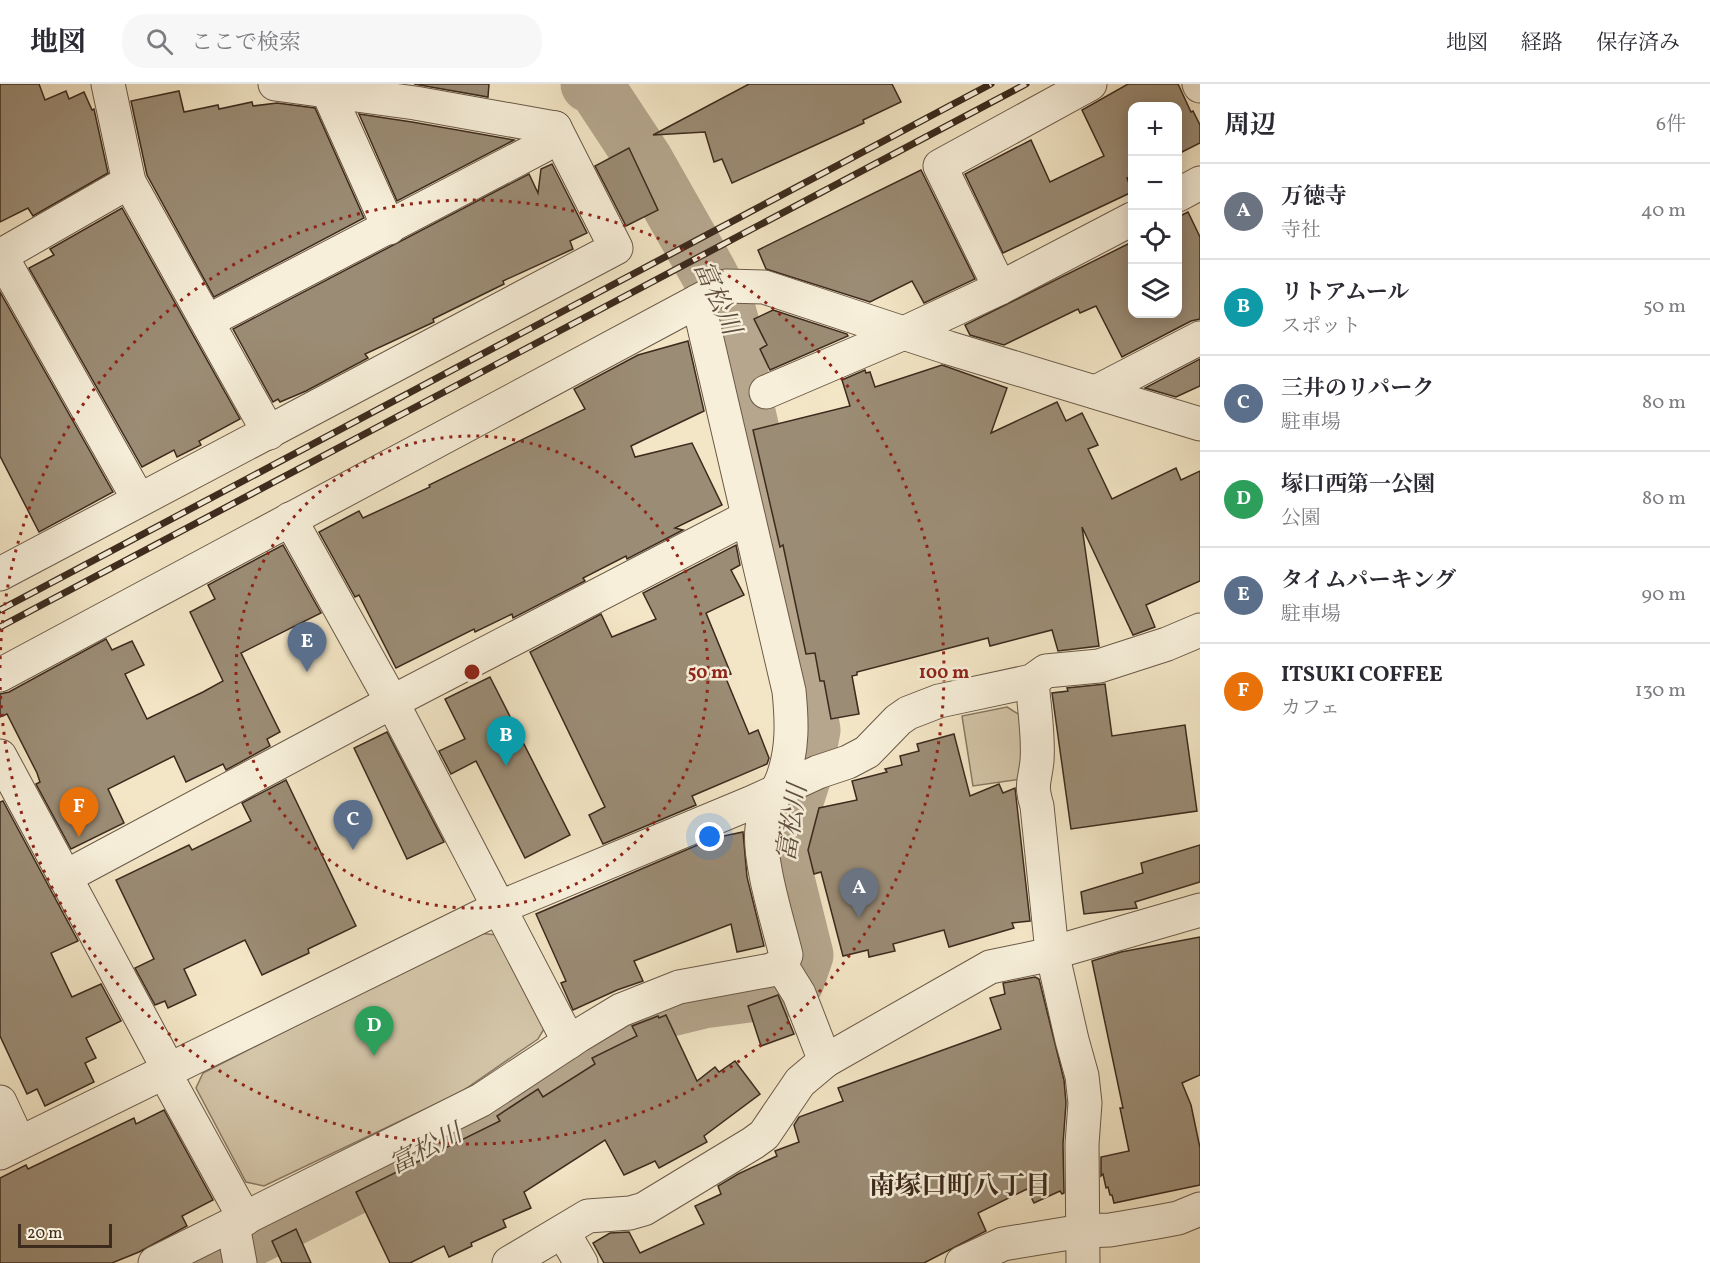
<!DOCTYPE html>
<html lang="ja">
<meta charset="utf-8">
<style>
:root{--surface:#fff;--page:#f7f7f7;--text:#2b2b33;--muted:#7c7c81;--line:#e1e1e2;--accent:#8f2418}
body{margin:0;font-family:Vollkorn,"Noto Serif JP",serif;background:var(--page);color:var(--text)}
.controls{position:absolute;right:18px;top:18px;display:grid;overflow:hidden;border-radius:12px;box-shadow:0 3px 15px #0003}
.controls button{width:54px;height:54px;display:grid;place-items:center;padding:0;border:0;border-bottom:2px solid var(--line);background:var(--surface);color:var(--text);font:30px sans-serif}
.scale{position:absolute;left:18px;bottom:15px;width:94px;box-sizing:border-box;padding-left:6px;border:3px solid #3c2a1d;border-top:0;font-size:16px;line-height:21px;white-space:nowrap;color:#3c2a1d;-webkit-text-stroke:4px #f7efda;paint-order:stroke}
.you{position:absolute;left:710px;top:753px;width:21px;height:21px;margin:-15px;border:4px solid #fff;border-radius:50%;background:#1a73e8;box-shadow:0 0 0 9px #1a73e833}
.badge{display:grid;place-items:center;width:39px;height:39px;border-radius:50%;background:var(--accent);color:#fff;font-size:20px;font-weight:700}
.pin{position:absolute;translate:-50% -50px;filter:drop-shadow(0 2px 3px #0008)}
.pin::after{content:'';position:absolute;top:32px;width:21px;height:18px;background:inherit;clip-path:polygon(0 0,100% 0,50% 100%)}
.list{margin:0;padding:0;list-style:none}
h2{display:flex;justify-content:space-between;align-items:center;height:78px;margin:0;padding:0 24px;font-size:26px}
h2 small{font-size:20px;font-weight:400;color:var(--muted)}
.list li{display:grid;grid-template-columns:39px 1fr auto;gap:18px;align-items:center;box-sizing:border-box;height:96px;padding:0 24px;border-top:2px solid var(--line)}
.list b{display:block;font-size:22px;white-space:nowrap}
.list p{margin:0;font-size:20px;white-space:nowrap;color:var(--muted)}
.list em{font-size:20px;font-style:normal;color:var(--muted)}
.icon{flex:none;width:33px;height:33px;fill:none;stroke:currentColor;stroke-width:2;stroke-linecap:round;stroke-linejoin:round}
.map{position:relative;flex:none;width:1200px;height:1179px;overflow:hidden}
header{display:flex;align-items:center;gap:36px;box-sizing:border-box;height:84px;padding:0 30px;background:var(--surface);border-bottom:2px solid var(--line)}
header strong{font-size:28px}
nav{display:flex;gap:33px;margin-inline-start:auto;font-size:21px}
.search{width:420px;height:54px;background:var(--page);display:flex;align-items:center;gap:15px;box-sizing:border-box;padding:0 21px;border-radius:24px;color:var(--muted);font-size:22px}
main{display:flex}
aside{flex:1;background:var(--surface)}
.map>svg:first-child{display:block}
.green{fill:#d4c6a9;stroke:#887863;stroke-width:1.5}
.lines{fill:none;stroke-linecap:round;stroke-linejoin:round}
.river{stroke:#b5a68d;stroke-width:57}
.building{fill:#9b8c75;stroke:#3c2a1d;stroke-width:1.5}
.street-casing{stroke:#6a5947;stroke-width:35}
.street{stroke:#f7efda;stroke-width:33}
.rail-casing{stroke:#3c2a1d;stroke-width:7}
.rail{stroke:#f7efda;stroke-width:4.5;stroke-dasharray:14;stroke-linecap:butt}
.ring{fill:none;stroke:#8f2418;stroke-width:3;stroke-dasharray:3 6}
.labels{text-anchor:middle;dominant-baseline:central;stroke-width:5;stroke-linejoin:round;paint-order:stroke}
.water-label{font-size:26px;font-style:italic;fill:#604f3f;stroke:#f7efda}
.neighbourhood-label{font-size:26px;font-weight:bold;fill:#3c2a1d;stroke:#f7efda}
.centre{fill:#8f2418;stroke:#f7efda;stroke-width:3}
.ring-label{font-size:18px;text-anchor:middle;font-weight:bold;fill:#8f2418;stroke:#f7efda;stroke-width:5;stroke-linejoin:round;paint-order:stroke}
</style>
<header>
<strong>地図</strong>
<div class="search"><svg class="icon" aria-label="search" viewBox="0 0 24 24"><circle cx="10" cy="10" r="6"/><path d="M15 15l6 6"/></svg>ここで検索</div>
<nav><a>地図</a><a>経路</a><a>保存済み</a></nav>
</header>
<main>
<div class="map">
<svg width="1200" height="1179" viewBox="0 0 1200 1179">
<rect width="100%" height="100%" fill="#f3e6c6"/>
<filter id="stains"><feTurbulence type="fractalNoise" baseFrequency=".00333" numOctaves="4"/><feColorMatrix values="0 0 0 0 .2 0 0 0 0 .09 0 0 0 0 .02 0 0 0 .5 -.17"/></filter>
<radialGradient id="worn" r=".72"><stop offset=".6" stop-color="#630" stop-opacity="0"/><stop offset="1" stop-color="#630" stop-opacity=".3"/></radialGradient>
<g class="green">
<path d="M 1007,623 L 1020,631 L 1024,671 L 1021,695 L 973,702 L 962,632 Z"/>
<path d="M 478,849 L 497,851 L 544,945 L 538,955 L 461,1008 L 264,1102 L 246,1098 L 196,1004 L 203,989 Z"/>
</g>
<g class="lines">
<path class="river" d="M 202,1179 L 482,1038 L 583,965 L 650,929 L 703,916 L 779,906 L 796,897 L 805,871 L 783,783 L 787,742 L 803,692 L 812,646 L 789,511 L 743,311 L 736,258 L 727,225 L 708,188 L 645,77 L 597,4 L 589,0"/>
</g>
<g class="building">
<path d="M 0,0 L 39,0 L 45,16 L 66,7 L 69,15 L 84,8 L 92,26 L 94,25 L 108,89 L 33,132 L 28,124 L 0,138 Z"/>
<path d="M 414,0 L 489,0 L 488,13 Z"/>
<path d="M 749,0 L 892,0 L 901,18 L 863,36 L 864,39 L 732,99 L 722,75 L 714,78 L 705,48 L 653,51 Z"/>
<path d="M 1128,0 L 1178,0 L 1191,28 L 1193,27 L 1200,41 L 1200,59 L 1178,70 L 1178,22 L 1132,22 L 1132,92 L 1127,94 L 1132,108 L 1003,169 L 965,90 L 1031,56 L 1050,98 L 1104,72 L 1082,26 Z"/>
<path d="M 179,7 L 184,28 L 218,21 L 219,25 L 252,18 L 253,22 L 277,19 L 315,24 L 364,134 L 214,213 L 147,91 L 131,17 Z"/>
<path d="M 359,30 L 412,38 L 514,56 L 397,117 Z"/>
<path d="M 629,64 L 658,126 L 626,142 L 595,82 Z"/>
<path d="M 552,80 L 587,149 L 570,157 L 573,165 L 503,197 L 504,200 L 433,235 L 434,238 L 365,270 L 368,274 L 306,307 L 280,318 L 278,315 L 273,318 L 233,245 L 529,90 L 538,109 L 541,85 Z"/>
<path d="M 921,86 L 975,195 L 924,219 L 912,197 L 870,218 L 766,185 L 758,166 Z"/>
<path d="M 122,124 L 240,335 L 199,357 L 201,361 L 177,373 L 174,366 L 142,383 L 29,184 L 54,171 L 50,165 Z"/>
<path d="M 1188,128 L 1200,153 L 1200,235 L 1191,237 L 1122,273 L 1096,222 L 1080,229 L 1078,225 L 1004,261 L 970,251 L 965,241 L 1132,158 L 1132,230 L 1178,230 L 1178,133 Z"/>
<path d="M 0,208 L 113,408 L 39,448 L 0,372 Z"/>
<path d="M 773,226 L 847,250 L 848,252 L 770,286 L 760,265 L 767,261 L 754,235 Z"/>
<path d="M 688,257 L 704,327 L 631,362 L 635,373 L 692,359 L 722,421 L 675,444 L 683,446 L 627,475 L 626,472 L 583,494 L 585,497 L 513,534 L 512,530 L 475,548 L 474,545 L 396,584 L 359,511 L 355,513 L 319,448 L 359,427 L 363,434 L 430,403 L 429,401 L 585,325 L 574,305 L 638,271 Z"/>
<path d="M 1200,275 L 1200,302 L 1176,313 L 1145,304 Z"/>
<path d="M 942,281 L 1007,304 L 991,349 L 1057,318 L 1066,337 L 1082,329 L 1098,361 L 1088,365 L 1112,415 L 1176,384 L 1181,396 L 1200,387 L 1200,497 L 1146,521 L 1155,543 L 1133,551 L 1082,443 L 1099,562 L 1058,567 L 1052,546 L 990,562 L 988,554 L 857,588 L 857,591 L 852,592 L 859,630 L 831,635 L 824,597 L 820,597 L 815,569 L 806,570 L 783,461 L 780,463 L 753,346 L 850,322 L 842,296 L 865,286 L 866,289 L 870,288 L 875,303 Z"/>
<path d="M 283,461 L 321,529 L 241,569 L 280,648 L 267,655 L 270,662 L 226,686 L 223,680 L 186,698 L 174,672 L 108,705 L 124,739 L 71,765 L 36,700 L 40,698 L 37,689 L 7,630 L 0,633 L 0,610 L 9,608 L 106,555 L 112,566 L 132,557 L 144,581 L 125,590 L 147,635 L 203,608 L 223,597 L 190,528 L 215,515 L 208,501 Z"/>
<path d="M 736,461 L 740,481 L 731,486 L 744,511 L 706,529 L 731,590 L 725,592 L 749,650 L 758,646 L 769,674 L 767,680 L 692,712 L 696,721 L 603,760 L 589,731 L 605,723 L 530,568 L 601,530 L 612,553 L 656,535 L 643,509 Z"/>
<path d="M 490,593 L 570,751 L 525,774 L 476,677 L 451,690 L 439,667 L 465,655 L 445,615 Z"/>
<path d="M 1105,600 L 1112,652 L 1185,641 L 1197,727 L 1071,745 L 1052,609 L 1068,607 L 1067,604 Z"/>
<path d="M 387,648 L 444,758 L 407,775 L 354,664 Z"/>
<path d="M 954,650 L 970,712 L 999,700 L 1003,709 L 1015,704 L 1030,837 L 1012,839 L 1014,844 L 949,863 L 944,846 L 893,860 L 895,867 L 869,873 L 868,866 L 843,872 L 821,788 L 814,790 L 808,766 L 819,724 L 857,716 L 852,697 L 887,688 L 885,685 L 902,681 L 900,672 L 919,667 L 917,660 Z"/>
<path d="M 286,696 L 356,842 L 308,865 L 309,869 L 262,891 L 245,856 L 184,885 L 196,911 L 168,924 L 165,917 L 155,921 L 135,884 L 154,875 L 116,796 L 189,761 L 192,766 L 251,737 L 242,719 Z"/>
<path d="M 3,717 L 78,857 L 51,869 L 72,913 L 101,900 L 121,937 L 86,954 L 96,974 L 85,979 L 94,998 L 45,1022 L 37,1005 L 27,1010 L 0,952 L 0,718 Z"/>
<path d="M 743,748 L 747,793 L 764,862 L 737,868 L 731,840 L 634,877 L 643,897 L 617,906 L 573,926 L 561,899 L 566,897 L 536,830 L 714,754 Z"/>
<path d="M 1200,761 L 1200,798 L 1135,818 L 1137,824 L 1084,830 L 1081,808 L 1143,789 L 1141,779 Z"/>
<path d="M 1200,853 L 1200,991 L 1182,999 L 1191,1021 L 1200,1064 L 1200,1101 L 1114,1119 L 1112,1111 L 1110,1111 L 1108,1103 L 1106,1104 L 1103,1090 L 1101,1092 L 1101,1073 L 1129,1067 L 1120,1024 L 1123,1024 L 1092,877 L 1121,868 Z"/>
<path d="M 1035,893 L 1039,895 L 1064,996 L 1066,1019 L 1063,1060 L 1064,1109 L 1062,1110 L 1060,1107 L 1034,1119 L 1027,1105 L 978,1129 L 986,1147 L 924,1179 L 604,1179 L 593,1159 L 610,1149 L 629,1148 L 640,1169 L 704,1140 L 695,1122 L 721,1110 L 718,1102 L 738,1090 L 777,1072 L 775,1067 L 799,1058 L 794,1041 L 799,1033 L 843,1017 L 838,1004 L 1001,945 L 990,914 L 1005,910 L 1003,899 Z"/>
<path d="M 778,911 L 794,950 L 761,962 L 748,922 Z"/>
<path d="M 666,931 L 697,997 L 715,983 L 719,988 L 735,977 L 760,1010 L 704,1052 L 707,1058 L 659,1084 L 655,1077 L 624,1091 L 605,1056 L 524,1108 L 531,1124 L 503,1136 L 506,1143 L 471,1159 L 472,1162 L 449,1173 L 444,1162 L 410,1179 L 390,1179 L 356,1108 L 500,1037 L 497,1032 L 538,1005 L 543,1013 L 595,980 L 592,974 L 637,952 L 632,942 L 658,932 L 659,934 Z"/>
<path d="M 164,1026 L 213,1116 L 182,1132 L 187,1142 L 139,1168 L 112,1179 L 0,1179 L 0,1094 L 26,1081 L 28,1085 L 134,1034 L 136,1040 Z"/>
<path d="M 296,1145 L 311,1179 L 282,1179 L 272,1157 Z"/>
</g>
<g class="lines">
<defs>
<g id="street">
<path d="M 108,0 L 129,98 L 269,349"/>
<path d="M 275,0 L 415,19 L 555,44"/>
<path d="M 1199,0 L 1200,2"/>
<path d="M 328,8 L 389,144"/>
<path d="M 1178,111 L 1200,99"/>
<path d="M 0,172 L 129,98"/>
<path d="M 1,172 L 139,416"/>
<path d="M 1000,204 L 940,82 L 1090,0"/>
<path d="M 208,237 L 543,62 L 555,44"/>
<path d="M 766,308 L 904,249 L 1000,204 L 1132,135"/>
<path d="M 1096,308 L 1200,254"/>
<path d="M 290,435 L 392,618 L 569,958"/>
<path d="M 0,490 L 616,164 L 555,44"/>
<path d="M 0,591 L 726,202 L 764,203 L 949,264 L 1200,340"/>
<path d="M 1032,597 C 1034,623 1039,651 1037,677 C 1035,698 1030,699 1037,722 L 1052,868 L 1072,956 L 1082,992 L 1085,1019 L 1082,1060 L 1083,1179"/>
<path d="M 0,672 L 169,986"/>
<path d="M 65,793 L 392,618 L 748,433"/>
<path d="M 781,881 L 799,910 L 825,977"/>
<path d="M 164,988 L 245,1135"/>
<path d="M 0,1018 L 19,1059"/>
<path d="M 0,1069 L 498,824 L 753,718 L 818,688 L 848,678 L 867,668 L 898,636 L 908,629 L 939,617 L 1032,597 L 1046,587 L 1099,582 L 1167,560 L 1200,546"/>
<path d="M 233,1141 L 240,1179"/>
<path d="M 563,1148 L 581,1179"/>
<path d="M 155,1179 L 481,1016 L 578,952 L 621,926 L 679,903 L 771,886 L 781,881 L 786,871 C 778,838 758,776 762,744 C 764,727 777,710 783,693 C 793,665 792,637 789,607 L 698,217"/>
<path d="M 509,1179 L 588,1132 L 630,1129 L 644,1125 L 753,1059 L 764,1051 L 800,998 L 825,977 L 990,883 L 1038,873 L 1200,826"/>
<path d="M 962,1179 L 1003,1160 L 1082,1147 L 1110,1146 L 1157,1138 L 1178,1134 L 1200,1125"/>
</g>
</defs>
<use href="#street" class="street-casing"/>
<use href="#street" class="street"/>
<defs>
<g id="rail">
<path d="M 0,526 L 991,0"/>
<path d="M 0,543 L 1026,0"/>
</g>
</defs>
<use href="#rail" class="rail-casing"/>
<use href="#rail" class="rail"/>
</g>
<g class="ring">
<circle cx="472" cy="588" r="236"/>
<path d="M0 584A472 472 0 1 1 0 592"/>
</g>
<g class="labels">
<g class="water-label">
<text transform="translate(716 214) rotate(66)">富松川</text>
<text transform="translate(793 739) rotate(-81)">富松川</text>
<text transform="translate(426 1066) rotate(-27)">富松川</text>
</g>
<g class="neighbourhood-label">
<text x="960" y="1103">南塚口町八丁目</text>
</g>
</g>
<circle cx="472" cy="588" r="9" class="centre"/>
<g class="ring-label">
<text x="708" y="594">50 m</text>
<text x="944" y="594">100 m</text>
</g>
<rect width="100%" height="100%" filter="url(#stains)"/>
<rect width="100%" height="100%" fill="url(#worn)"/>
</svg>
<div class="controls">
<button>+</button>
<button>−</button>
<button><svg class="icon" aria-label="locate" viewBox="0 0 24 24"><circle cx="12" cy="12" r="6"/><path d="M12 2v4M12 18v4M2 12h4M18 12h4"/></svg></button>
<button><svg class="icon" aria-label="layers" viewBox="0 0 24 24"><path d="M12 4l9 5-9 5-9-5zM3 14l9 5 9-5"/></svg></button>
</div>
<div class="scale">20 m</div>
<div class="you"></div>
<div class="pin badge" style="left:859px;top:834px;background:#6b7280">A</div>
<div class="pin badge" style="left:506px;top:682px;background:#0f9aa8">B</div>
<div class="pin badge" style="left:353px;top:766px;background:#5c6f8a">C</div>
<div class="pin badge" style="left:374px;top:972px;background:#2e9e5b">D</div>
<div class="pin badge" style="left:307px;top:588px;background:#5c6f8a">E</div>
<div class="pin badge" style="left:79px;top:753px;background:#e8710a">F</div>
</div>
<aside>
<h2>周辺<small>6件</small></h2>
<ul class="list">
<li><span class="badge" style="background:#6b7280">A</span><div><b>万徳寺</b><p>寺社</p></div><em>40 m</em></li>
<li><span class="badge" style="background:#0f9aa8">B</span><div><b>リトアムール</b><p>スポット</p></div><em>50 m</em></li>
<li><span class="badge" style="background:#5c6f8a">C</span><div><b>三井のリパーク</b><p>駐車場</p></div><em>80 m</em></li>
<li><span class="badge" style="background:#2e9e5b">D</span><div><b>塚口西第一公園</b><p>公園</p></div><em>80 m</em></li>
<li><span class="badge" style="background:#5c6f8a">E</span><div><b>タイムパーキング</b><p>駐車場</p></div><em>90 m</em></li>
<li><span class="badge" style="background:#e8710a">F</span><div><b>ITSUKI COFFEE</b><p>カフェ</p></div><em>130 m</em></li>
</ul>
</aside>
</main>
